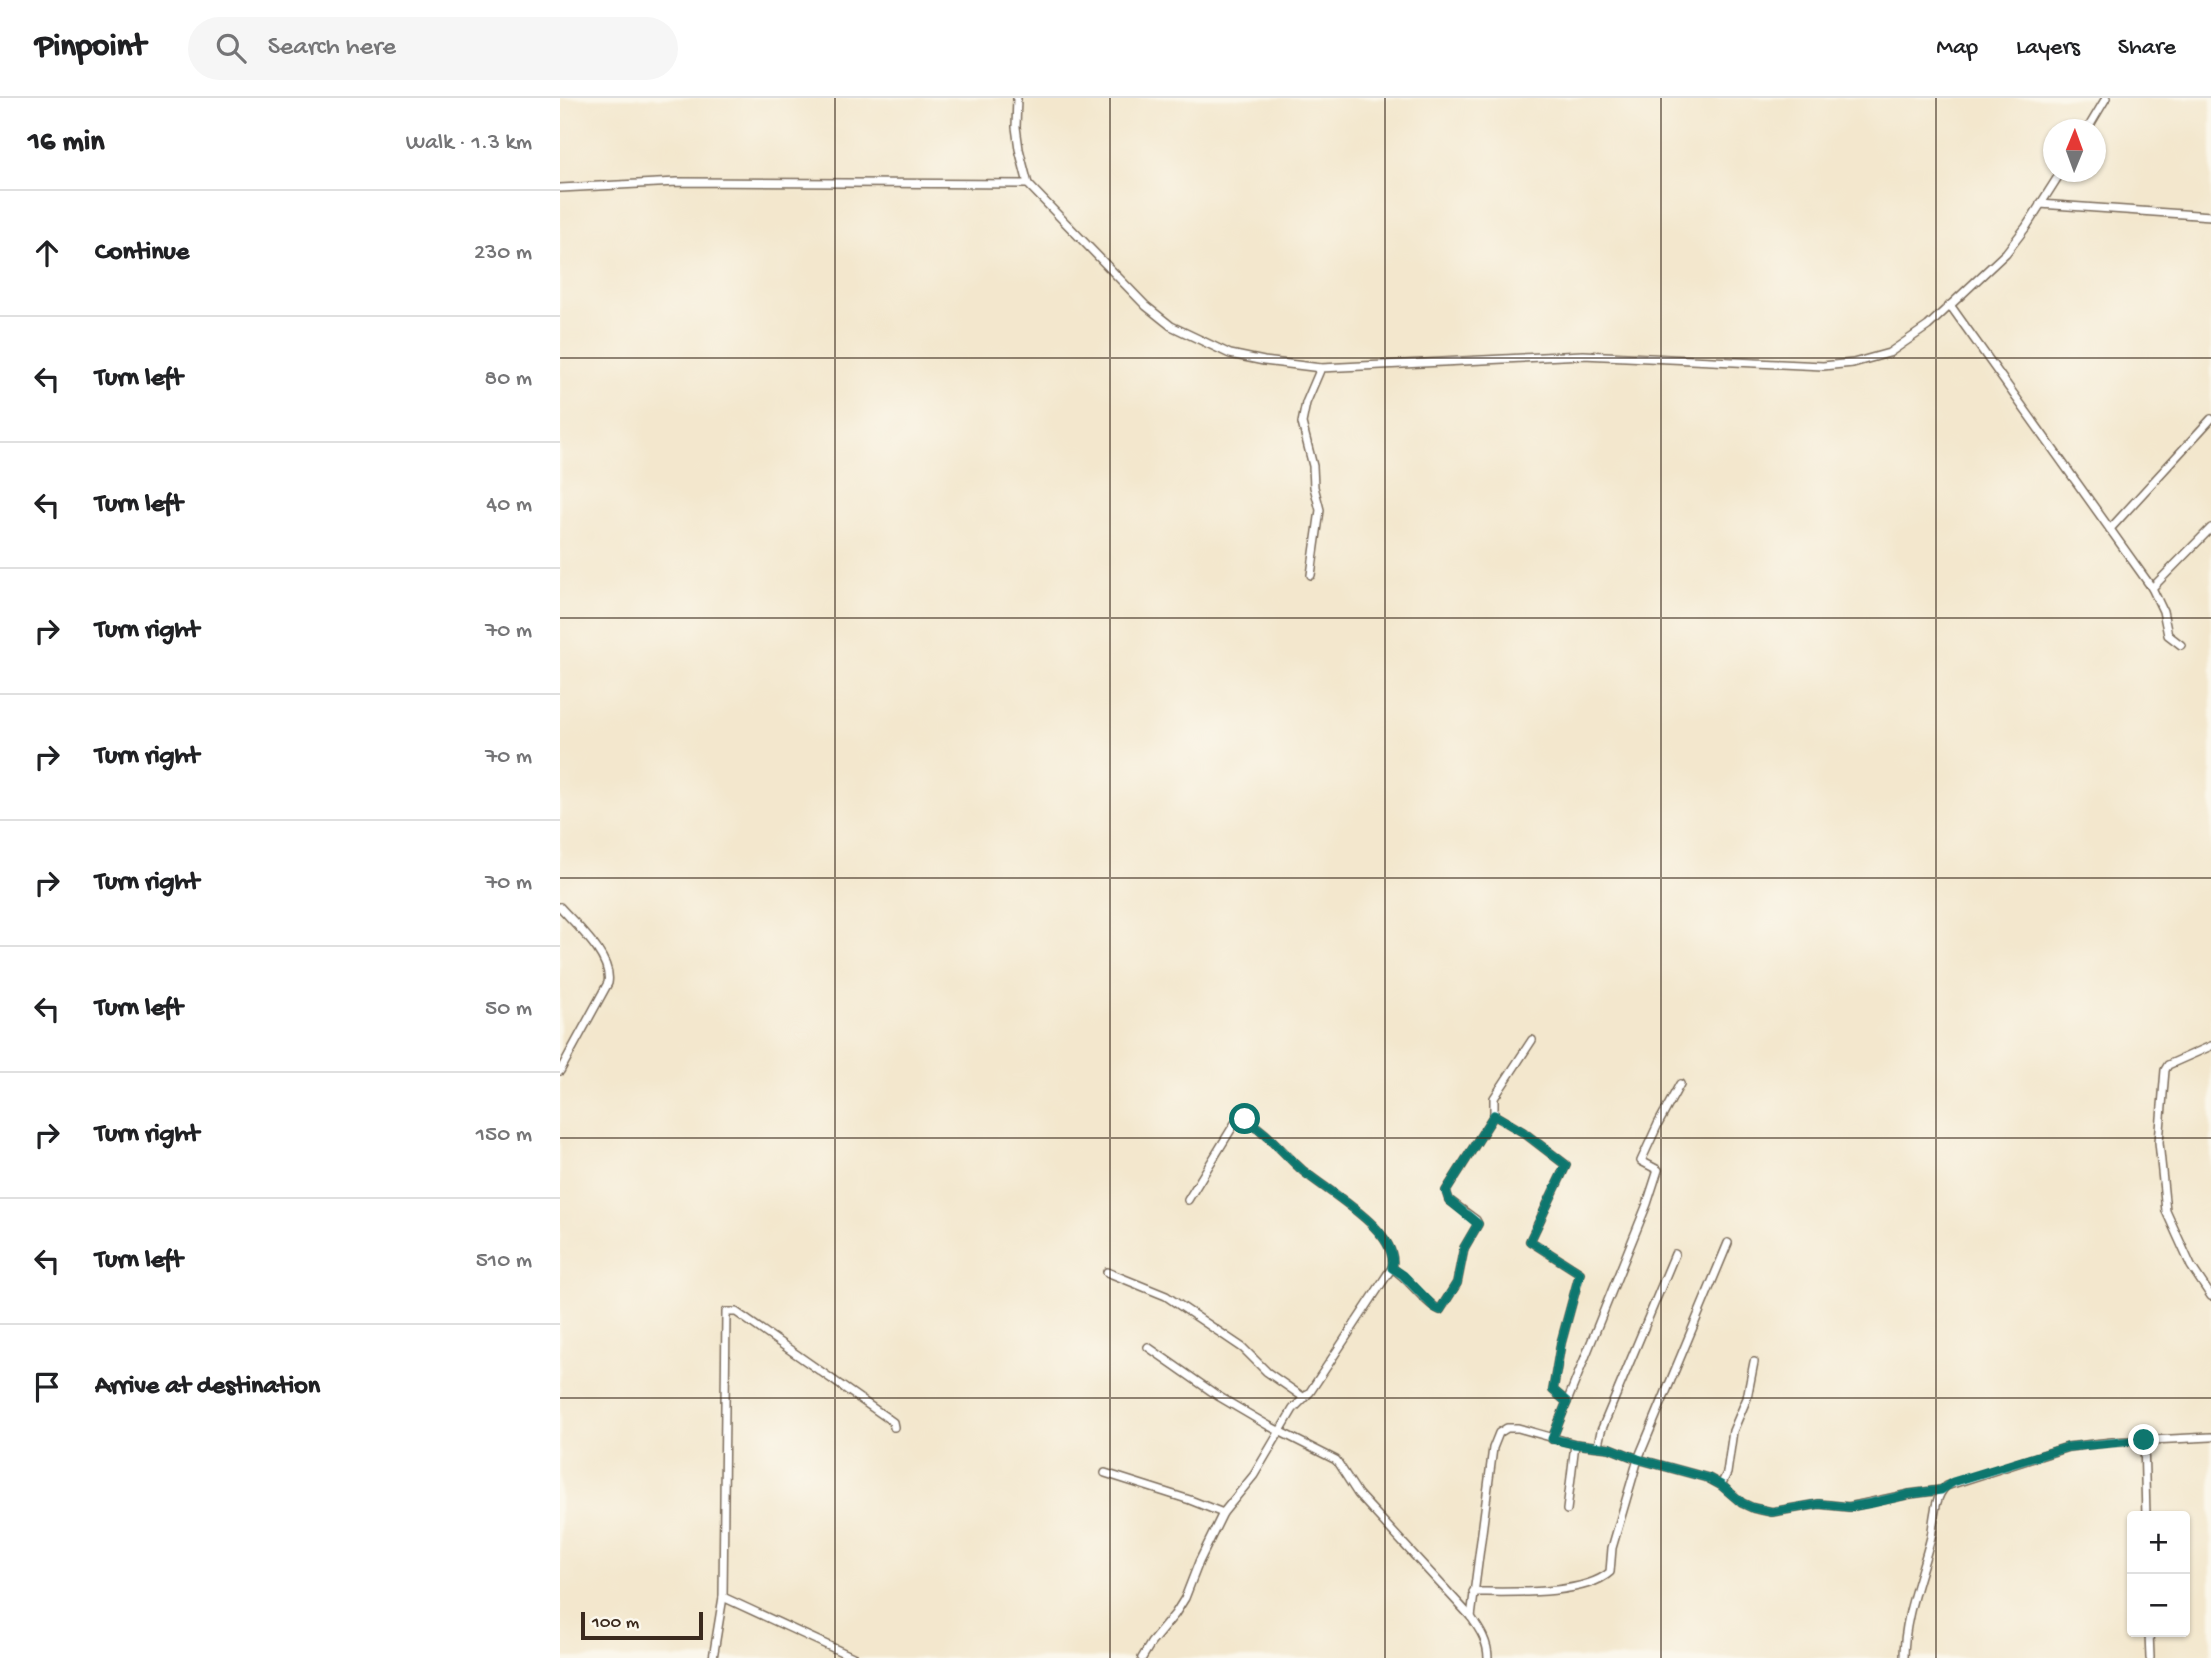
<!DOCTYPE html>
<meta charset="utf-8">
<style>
:root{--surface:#fff;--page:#f6f6f6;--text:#202124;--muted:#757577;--line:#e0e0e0}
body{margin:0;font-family:"Gochi Hand",sans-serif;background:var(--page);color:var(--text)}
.controls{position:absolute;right:21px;bottom:21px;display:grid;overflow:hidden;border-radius:7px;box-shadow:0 2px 5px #0004}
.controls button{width:63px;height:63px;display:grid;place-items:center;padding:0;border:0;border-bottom:2px solid var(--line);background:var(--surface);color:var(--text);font:35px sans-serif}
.compass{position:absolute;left:1483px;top:21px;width:63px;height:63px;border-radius:50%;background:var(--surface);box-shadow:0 2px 5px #0004;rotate:1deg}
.scale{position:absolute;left:21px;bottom:18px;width:122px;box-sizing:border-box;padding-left:7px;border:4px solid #3b2a1e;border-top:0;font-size:19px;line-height:24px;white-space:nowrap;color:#3b2a1e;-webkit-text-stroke:5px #fbf7ec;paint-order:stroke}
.stop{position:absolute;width:21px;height:21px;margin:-16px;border:5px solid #0f766e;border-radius:50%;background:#fff}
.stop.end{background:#0f766e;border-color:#fff;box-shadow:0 2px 7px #0008}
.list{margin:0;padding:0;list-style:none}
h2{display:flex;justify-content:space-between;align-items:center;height:91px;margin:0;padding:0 28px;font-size:30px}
h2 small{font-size:23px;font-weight:400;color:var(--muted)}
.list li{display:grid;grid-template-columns:46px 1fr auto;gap:21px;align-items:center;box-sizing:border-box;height:126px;padding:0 28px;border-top:2px solid var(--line)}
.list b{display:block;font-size:26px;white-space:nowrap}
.list em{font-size:23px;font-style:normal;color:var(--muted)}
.icon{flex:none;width:38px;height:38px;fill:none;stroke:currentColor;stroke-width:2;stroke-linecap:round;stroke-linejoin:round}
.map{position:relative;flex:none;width:1651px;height:1560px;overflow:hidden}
header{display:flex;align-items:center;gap:42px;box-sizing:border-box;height:98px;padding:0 35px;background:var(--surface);border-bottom:2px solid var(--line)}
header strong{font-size:33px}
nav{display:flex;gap:38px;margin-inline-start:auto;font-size:24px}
.search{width:490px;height:63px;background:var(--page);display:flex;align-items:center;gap:18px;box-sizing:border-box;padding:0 24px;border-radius:38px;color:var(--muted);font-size:26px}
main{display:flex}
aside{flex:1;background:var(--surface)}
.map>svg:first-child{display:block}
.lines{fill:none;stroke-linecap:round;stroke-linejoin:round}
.minor-casing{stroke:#7b6c5b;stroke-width:10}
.minor{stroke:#fff;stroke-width:7}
.route{stroke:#0f766e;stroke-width:9}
.grid{fill:none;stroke:#3b2a1e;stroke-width:2;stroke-opacity:0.55}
</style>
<header>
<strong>Pinpoint</strong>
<div class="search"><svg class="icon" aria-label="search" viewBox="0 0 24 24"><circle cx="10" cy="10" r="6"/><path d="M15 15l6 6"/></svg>Search here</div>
<nav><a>Map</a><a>Layers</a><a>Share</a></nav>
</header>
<main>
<aside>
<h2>16 min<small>Walk · 1.3 km</small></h2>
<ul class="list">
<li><svg class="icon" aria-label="ahead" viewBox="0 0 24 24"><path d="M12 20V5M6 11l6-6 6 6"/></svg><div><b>Continue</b></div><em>230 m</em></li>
<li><svg class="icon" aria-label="left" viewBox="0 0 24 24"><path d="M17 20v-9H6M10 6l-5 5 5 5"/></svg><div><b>Turn left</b></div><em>80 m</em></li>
<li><svg class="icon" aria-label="left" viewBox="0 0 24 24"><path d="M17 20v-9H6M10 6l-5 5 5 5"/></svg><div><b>Turn left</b></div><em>40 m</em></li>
<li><svg class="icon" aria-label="right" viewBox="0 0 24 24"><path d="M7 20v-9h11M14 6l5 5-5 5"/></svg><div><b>Turn right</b></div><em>70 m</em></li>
<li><svg class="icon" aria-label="right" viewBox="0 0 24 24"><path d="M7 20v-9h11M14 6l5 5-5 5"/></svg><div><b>Turn right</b></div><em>70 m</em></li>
<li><svg class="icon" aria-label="right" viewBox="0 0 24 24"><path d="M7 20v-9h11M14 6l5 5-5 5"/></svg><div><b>Turn right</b></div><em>70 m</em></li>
<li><svg class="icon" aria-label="left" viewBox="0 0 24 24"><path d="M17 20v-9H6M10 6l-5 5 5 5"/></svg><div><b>Turn left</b></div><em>50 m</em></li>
<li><svg class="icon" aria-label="right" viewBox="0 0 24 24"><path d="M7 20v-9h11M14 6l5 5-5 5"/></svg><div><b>Turn right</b></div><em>150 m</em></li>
<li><svg class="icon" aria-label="left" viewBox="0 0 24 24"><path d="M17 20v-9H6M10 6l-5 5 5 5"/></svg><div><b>Turn left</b></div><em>510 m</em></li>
<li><svg class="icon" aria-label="arrive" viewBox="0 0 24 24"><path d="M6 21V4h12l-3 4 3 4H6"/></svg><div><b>Arrive at destination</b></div></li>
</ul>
</aside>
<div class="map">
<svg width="1651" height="1560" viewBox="0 0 1651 1560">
<rect width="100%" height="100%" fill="#fbf7ec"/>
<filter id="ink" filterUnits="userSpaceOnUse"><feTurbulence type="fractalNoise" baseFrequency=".0143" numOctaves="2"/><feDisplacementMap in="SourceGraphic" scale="14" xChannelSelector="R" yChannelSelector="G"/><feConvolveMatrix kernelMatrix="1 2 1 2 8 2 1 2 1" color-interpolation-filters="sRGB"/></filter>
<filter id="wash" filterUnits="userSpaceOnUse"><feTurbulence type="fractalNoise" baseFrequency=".00686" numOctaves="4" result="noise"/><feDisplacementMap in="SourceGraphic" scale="28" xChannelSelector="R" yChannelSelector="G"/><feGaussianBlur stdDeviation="1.57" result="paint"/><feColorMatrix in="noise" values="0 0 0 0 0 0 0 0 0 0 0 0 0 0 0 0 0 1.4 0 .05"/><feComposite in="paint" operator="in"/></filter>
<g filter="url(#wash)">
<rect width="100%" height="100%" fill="#f3e7cd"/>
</g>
<g filter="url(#ink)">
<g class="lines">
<defs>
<g id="minor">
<path d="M 457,0 L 456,29 L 459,51 L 468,86 L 586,208 L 611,228 L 670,256 L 704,263 L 761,270 L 1023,257 L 1263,268 L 1293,265 L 1329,255 L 1368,228 L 1446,155 L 1466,129 L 1501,74"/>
<path d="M 1527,32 L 1546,0"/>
<path d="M 0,90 L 117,84 L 468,86"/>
<path d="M 1480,106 L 1651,118"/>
<path d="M 1390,207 L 1592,490 L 1603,513 L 1608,537 L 1621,547"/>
<path d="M 1550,431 L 1651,321"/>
<path d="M 751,477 L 760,412 L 754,389 L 753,368 L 742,325 L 746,305 L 761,270"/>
<path d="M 1592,490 L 1651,430"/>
<path d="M 0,809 C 16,827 53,859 48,885 L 0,973"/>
<path d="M 1651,948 L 1608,967 L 1605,972 L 1599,1044 L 1606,1113 L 1631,1168 L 1651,1198"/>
<path d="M 934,1017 L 934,1000 L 972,942"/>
<path d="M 628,1102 L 675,1025 L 685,1021 C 707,1034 722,1054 741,1071 C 766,1093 841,1133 832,1170"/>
<path d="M 547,1174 L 606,1198 L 683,1250 L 707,1274 L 743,1299"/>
<path d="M 588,1249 L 658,1298 L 709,1328 L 776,1362 L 798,1396 L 911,1519 C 920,1532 928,1544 928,1560"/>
<path d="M 992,1341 L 1087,1106 L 1098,1072 L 1081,1063 L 1098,1026 L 1120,986"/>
<path d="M 1584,1342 L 1586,1418"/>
<path d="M 1038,1347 L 1041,1333 L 1115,1156"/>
<path d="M 545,1375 L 630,1402 L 663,1415"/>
<path d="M 1161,1387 L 1167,1375 L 1173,1333 L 1187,1300 L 1194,1264"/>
<path d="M 1007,1412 L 1015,1346"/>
<path d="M 913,1494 C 949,1494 1023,1498 1050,1474 L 1052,1450 L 1078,1361 L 1168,1145"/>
<path d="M 163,1499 L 295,1560"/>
<path d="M 911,1519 L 933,1350 L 939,1335 L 947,1330 L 958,1330 L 1015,1346 L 1050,1350 L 1078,1361 L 1148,1380 L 1161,1387 L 1182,1405 L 1193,1410 L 1212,1414 L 1259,1406 L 1289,1409 L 1350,1396 L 1381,1392"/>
<path d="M 1589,1534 L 1590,1560"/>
<path d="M 153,1560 L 163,1499 L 166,1214 L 176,1214 L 333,1324 L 334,1329"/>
<path d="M 582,1560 L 591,1545 L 615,1516 L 625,1500 L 639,1464 L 663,1415 L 694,1377 L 733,1311 L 750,1294 L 827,1177 L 832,1170 C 850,1181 863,1204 880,1212 L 897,1185 L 904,1150 L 918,1126 L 916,1122 L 889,1102 L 886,1093 L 934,1017 L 963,1034 L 1006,1067 L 970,1143 L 1020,1175 L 1001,1245 L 993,1292 L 1007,1304"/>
<path d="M 1344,1560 C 1344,1518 1361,1479 1371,1439 C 1374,1423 1374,1399 1386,1388 L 1508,1349 L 1552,1344 L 1651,1339"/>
</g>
</defs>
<use href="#minor" class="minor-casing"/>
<use href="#minor" class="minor"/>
</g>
</g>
<g class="lines" filter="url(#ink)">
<path class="route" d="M 685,1021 C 707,1034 722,1054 741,1071 C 766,1093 841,1133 832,1170 L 843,1177 L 874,1209 L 880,1212 L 897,1185 L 904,1150 L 918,1126 L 889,1102 L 886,1093 L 934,1017 L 963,1034 L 1006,1067 L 970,1143 L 1020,1175 L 1001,1245 L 993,1292 L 1007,1304 L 992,1341 L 1015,1346 L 1050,1350 L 1078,1361 L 1148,1380 L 1161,1387 L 1182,1405 L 1193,1410 L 1212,1414 L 1259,1406 L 1289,1409 L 1312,1405 L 1350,1396 L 1381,1392 L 1393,1384 L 1508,1349 L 1584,1342"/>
</g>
<path class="grid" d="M 275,0 L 275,1560M 550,0 L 550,1560M 825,0 L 825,1560M 1101,0 L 1101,1560M 1376,0 L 1376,1560M 0,260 L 1651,260M 0,520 L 1651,520M 0,780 L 1651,780M 0,1040 L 1651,1040M 0,1300 L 1651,1300"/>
</svg>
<div class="controls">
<button>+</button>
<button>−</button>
</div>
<svg class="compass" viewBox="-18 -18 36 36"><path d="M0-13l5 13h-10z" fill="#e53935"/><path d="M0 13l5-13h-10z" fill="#757577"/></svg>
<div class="scale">100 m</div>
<div class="stop" style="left:685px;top:1021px"></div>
<div class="stop end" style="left:1584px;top:1342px"></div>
</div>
</main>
